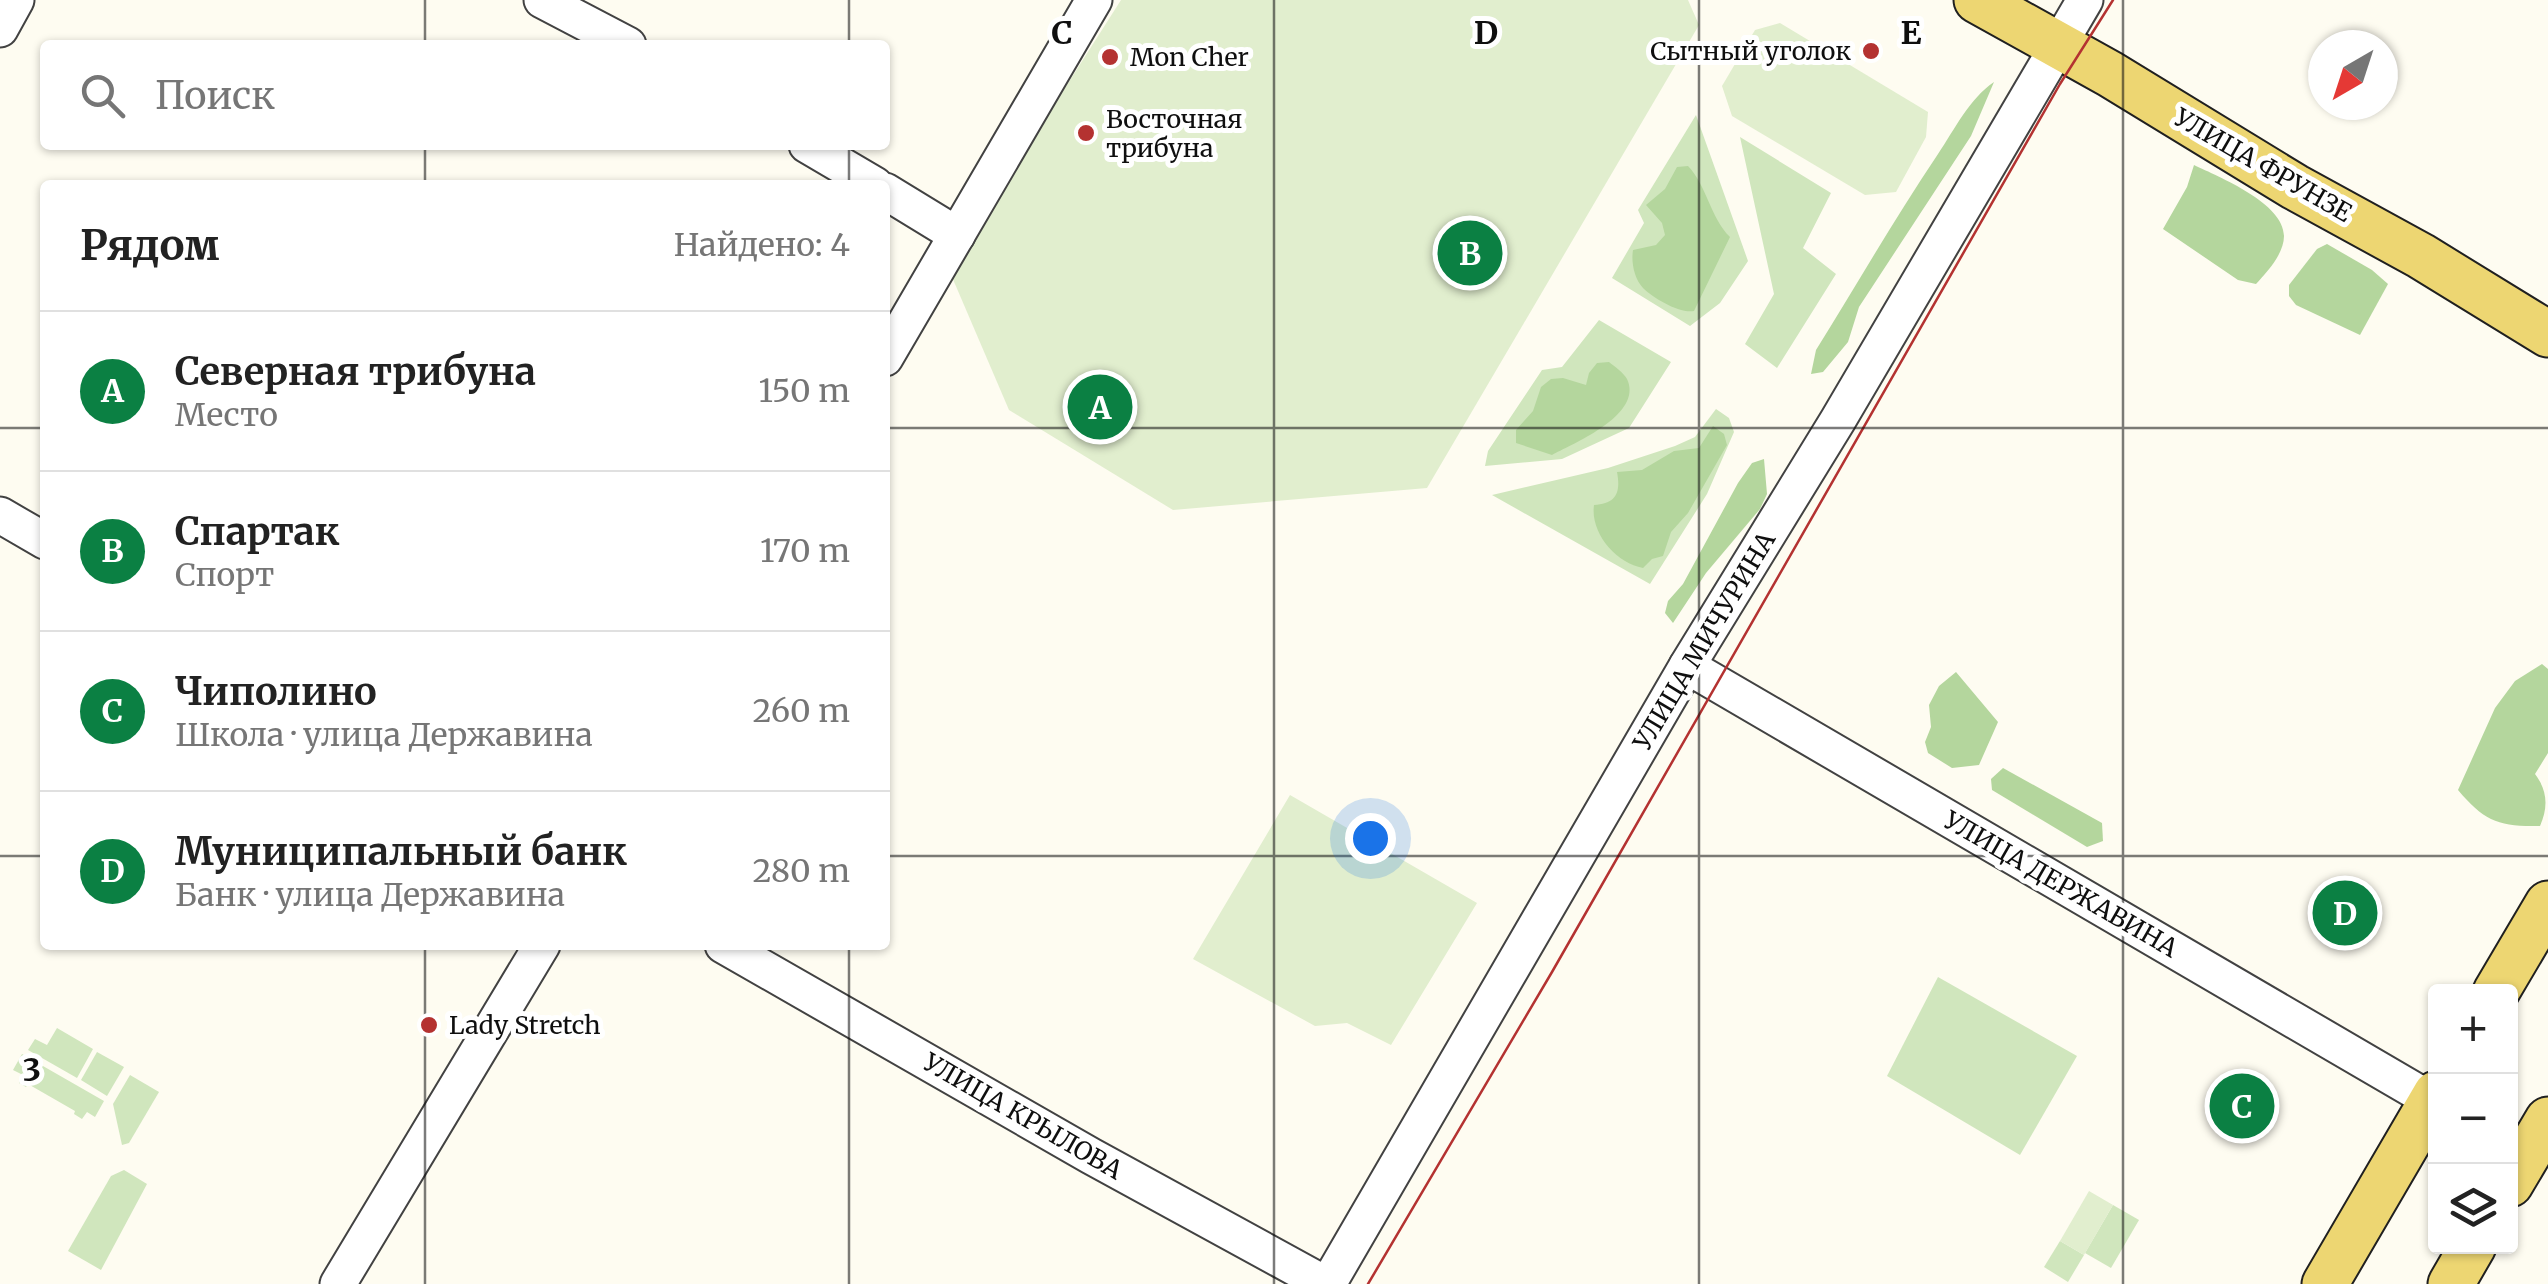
<!DOCTYPE html>
<html lang="ru">
<meta charset="utf-8">
<style>
:root{--surface:#fff;--page:#f2f2f2;--text:#222;--muted:#767676;--line:#e0e0e0;--accent:#0b8043}
body{margin:0;font-family:Merriweather,serif;background:var(--page);color:var(--text)}
.controls{position:absolute;right:30px;bottom:30px;display:grid;overflow:hidden;border-radius:10px;box-shadow:0 2px 8px #0004}
.controls button{width:90px;height:90px;display:grid;place-items:center;padding:0;border:0;border-bottom:2px solid var(--line);background:var(--surface);color:var(--text);font:50px sans-serif}
.compass{position:absolute;left:2308px;top:30px;width:90px;height:90px;border-radius:50%;background:var(--surface);box-shadow:0 2px 8px #0004;rotate:219deg}
.you{position:absolute;left:1370px;top:838px;width:35px;height:35px;margin:-25px;border:8px solid #fff;border-radius:50%;background:#1a73e8;box-shadow:0 0 0 15px #1a73e833}
.badge{display:grid;place-items:center;width:65px;height:65px;border-radius:50%;background:var(--accent);color:#fff;font-size:32px;font-weight:700}
.pin{position:absolute;translate:-50% -50%;border:5px solid #fff;box-shadow:0 2px 10px #0006}
.list{margin:0;padding:0;list-style:none}
h2{display:flex;justify-content:space-between;align-items:center;height:130px;margin:0;padding:0 40px;font-size:42px}
h2 small{font-size:32px;font-weight:400;color:var(--muted)}
.list li{display:grid;grid-template-columns:65px 1fr auto;gap:30px;align-items:center;box-sizing:border-box;height:160px;padding:0 40px;border-top:2px solid var(--line)}
.list b{display:block;font-size:38px;white-space:nowrap}
.list p{margin:0;font-size:32px;white-space:nowrap;color:var(--muted)}
.list em{font-size:32px;font-style:normal;color:var(--muted)}
.icon{flex:none;width:55px;height:55px;fill:none;stroke:currentColor;stroke-width:2;stroke-linecap:round;stroke-linejoin:round}
.map{position:relative;flex:none;width:2548px;height:1284px;overflow:hidden}
.search{position:absolute;background:var(--surface);box-shadow:0 2px 8px #0004;left:40px;top:40px;width:850px;height:110px;display:flex;align-items:center;gap:25px;box-sizing:border-box;padding:0 35px;border-radius:10px;color:var(--muted);font-size:38px}
.panel{position:absolute;background:var(--surface);box-shadow:0 2px 8px #0004;left:40px;top:180px;width:850px;height:770px;border-radius:10px}
.map>svg:first-child{display:block}
.green{fill:#d0e6bd}
.forest{fill:#b4d69d}
.pitch{fill:#e1eece}
.lines{fill:none;stroke-linecap:round;stroke-linejoin:round}
.minor-casing{stroke:#424242;stroke-width:39}
.major-casing{stroke:#202020;stroke-width:49}
.minor{stroke:#fff;stroke-width:35}
.major{stroke:#edd672;stroke-width:45}
.tram{stroke:#b43231;stroke-width:2.5}
.grid{fill:none;stroke:#0f0f0f;stroke-width:2.5;stroke-opacity:0.55}
.poi-dot{fill:#b43231;stroke:#fff;stroke-width:4}
.labels{text-anchor:middle;dominant-baseline:central;stroke-width:10;stroke-linejoin:round;paint-order:stroke}
.poi-label{font-size:25px;fill:#0f0f0f;stroke:#fff;text-anchor:start}
.street-label{font-size:25px;fill:#0f0f0f;stroke:#fff}
.grid-label{font-size:32px;text-anchor:middle;font-weight:bold;fill:#0f0f0f;stroke:#fff;stroke-width:10;stroke-linejoin:round;paint-order:stroke}
</style>
<div class="map">
<svg width="2548" height="1284" viewBox="0 0 2548 1284">
<rect width="100%" height="100%" fill="#fefcf1"/>
<g class="green">
<path d="M 1696,115 L 1748,261 L 1720,303 L 1690,326 L 1612,278 L 1644,223 L 1638,210 Z"/>
<path d="M 1740,137 L 1831,193 L 1803,248 L 1836,274 L 1777,368 L 1745,344 L 1774,294 Z"/>
<path d="M 1599,320 L 1671,362 L 1629,428 L 1562,459 L 1485,466 L 1488,451 L 1542,370 L 1562,367 Z"/>
<path d="M 1716,409 L 1729,418 L 1734,432 L 1707,494 L 1650,584 L 1492,495 L 1608,468 L 1675,446 L 1695,437 Z"/>
<path d="M 1938,977 L 2077,1056 L 2020,1155 L 1887,1076 Z"/>
<path d="M 57,1028 L 93,1049 L 77,1078 L 28,1050 L 35,1039 L 47,1045 Z"/>
<path d="M 97,1052 L 124,1067 L 107,1096 L 81,1080 Z"/>
<path d="M 22,1054 L 104,1101 L 95,1117 L 87,1112 L 82,1119 L 74,1114 L 75,1111 L 28,1084 L 26,1087 L 19,1083 L 23,1075 L 13,1070 Z"/>
<path d="M 130,1075 L 159,1092 L 129,1143 L 122,1145 L 113,1104 Z"/>
<path d="M 124,1170 L 147,1184 L 101,1270 L 68,1251 L 111,1176 Z"/>
<path d="M 2113,1205 L 2139,1220 L 2111,1268 L 2085,1253 Z"/>
<path d="M 2060,1241 L 2084,1255 L 2068,1282 L 2044,1267 Z"/>
</g>
<g class="forest">
<path d="M 1994,82 L 1971,136 L 1859,307 L 1848,342 L 1823,372 L 1811,374 L 1816,350 C 1857,284 1895,218 1938,154 C 1955,129 1969,99 1994,82 Z"/>
<path d="M 2194,165 C 2219,177 2284,203 2284,236 C 2284,254 2267,272 2256,284 L 2238,280 L 2163,229 L 2187,187 Z"/>
<path d="M 1688,166 C 1707,186 1710,217 1730,237 L 1694,311 C 1680,314 1653,298 1643,288 C 1634,278 1631,262 1633,250 L 1656,245 L 1665,235 L 1662,223 L 1646,205 L 1665,189 L 1677,167 Z"/>
<path d="M 2327,244 L 2372,270 L 2388,284 L 2360,335 L 2296,305 L 2289,296 L 2289,285 L 2317,249 Z"/>
<path d="M 1609,362 C 1614,366 1624,373 1627,379 C 1644,415 1572,444 1552,455 L 1516,443 L 1516,430 L 1533,411 L 1541,387 L 1551,379 L 1563,378 L 1586,385 L 1589,373 L 1597,363 Z"/>
<path d="M 1713,426 L 1724,434 L 1727,445 L 1688,513 L 1671,532 L 1663,556 L 1652,559 L 1643,568 C 1616,563 1590,533 1594,505 C 1616,504 1621,493 1617,472 L 1642,470 L 1674,451 L 1699,448 Z"/>
<path d="M 1764,459 L 1767,494 L 1760,509 L 1706,573 L 1673,623 L 1665,613 L 1668,601 L 1683,584 L 1738,483 L 1752,463 Z"/>
<path d="M 2542,664 L 2548,669 L 2548,753 L 2535,774 C 2548,791 2548,808 2540,826 C 2499,827 2484,821 2458,790 L 2495,708 L 2515,681 Z"/>
<path d="M 1956,672 L 1998,722 L 1979,765 L 1952,768 L 1928,753 L 1925,742 L 1931,727 L 1929,705 L 1939,686 Z"/>
<path d="M 2003,768 L 2102,823 L 2103,841 L 2087,847 L 1992,790 L 1991,779 Z"/>
</g>
<g class="pitch">
<path d="M 1121,0 L 1688,0 L 1699,25 L 1427,488 L 1173,510 L 1009,410 L 949,270 Z"/>
<path d="M 1780,23 L 1928,112 L 1926,137 L 1896,192 L 1865,195 L 1732,116 L 1722,86 L 1755,30 Z"/>
<path d="M 1290,795 L 1477,903 L 1391,1045 L 1347,1023 L 1315,1026 L 1193,959 Z"/>
<path d="M 2089,1191 L 2113,1205 L 2084,1255 L 2060,1241 Z"/>
</g>
<g class="lines">
<defs>
<g id="minor">
<path d="M 542,0 L 628,45"/>
<path d="M 0,29 L 16,0"/>
<path d="M 807,145 L 875,185"/>
<path d="M 885,191 L 957,235"/>
<path d="M 885,358 L 1094,0"/>
<path d="M 0,515 L 45,541"/>
<path d="M 1687,666 L 2436,1103"/>
<path d="M 723,945 L 1091,1156 L 1325,1284"/>
<path d="M 338,1284 L 542,945"/>
<path d="M 1328,1284 L 1687,666 L 1838,420 L 2085,0"/>
</g>
<g id="major">
<path d="M 1977,0 L 2110,74 L 2295,187 L 2421,256 L 2548,334"/>
<path d="M 2496,992 L 2548,904"/>
<path d="M 2510,1184 L 2548,1120"/>
<path d="M 2325,1284 L 2436,1094"/>
<path d="M 2451,1284 L 2473,1246"/>
</g>
</defs>
<use href="#minor" class="minor-casing"/>
<use href="#major" class="major-casing"/>
<use href="#minor" class="minor"/>
<use href="#major" class="major"/>
<path class="tram" d="M 1368,1284 L 1552,972 L 2060,84 L 2113,0"/>
</g>
<path class="grid" d="M 425,0 L 425,45M 849,0 L 849,45M 1274,0 L 1274,1284M 1699,0 L 1699,1284M 2123,0 L 2123,1284M 425,145 L 425,185M 849,145 L 849,185M 0,428 L 45,428M 885,428 L 2548,428M 0,856 L 45,856M 885,856 L 2548,856M 425,945 L 425,1284M 849,945 L 849,1284"/>
<g class="poi-dot">
<circle cx="1871" cy="51" r="10"/>
<circle cx="1110" cy="57" r="10"/>
<circle cx="1086" cy="133" r="10"/>
<circle cx="429" cy="1025" r="10"/>
</g>
<g class="labels">
<g class="poi-label">
<text x="1851" y="51" text-anchor="end">Сытный уголок</text>
<text x="1130" y="57">Mon Cher</text>
<text x="1106" y="119">Восточная<tspan x="1106" dy="29">трибуна</tspan></text>
<text x="449" y="1025">Lady Stretch</text>
</g>
<g class="street-label">
<text transform="translate(2263 165) rotate(30)">УЛИЦА ФРУНЗЕ</text>
<text transform="translate(1704 641) rotate(-59)">УЛИЦА МИЧУРИНА</text>
<text transform="translate(2061 884) rotate(30)">УЛИЦА ДЕРЖАВИНА</text>
<text transform="translate(1023 1116) rotate(30)">УЛИЦА КРЫЛОВА</text>
</g>
</g>
<g class="grid-label">
<text x="1062" y="44">C</text>
<text x="1486" y="44">D</text>
<text x="1911" y="44">E</text>
<text x="32" y="1081">3</text>
</g>
</svg>
<div class="controls">
<button>+</button>
<button>−</button>
<button><svg class="icon" aria-label="layers" viewBox="0 0 24 24"><path d="M12 4l9 5-9 5-9-5zM3 14l9 5 9-5"/></svg></button>
</div>
<svg class="compass" viewBox="-18 -18 36 36"><path d="M0-13l5 13h-10z" fill="#e53935"/><path d="M0 13l5-13h-10z" fill="#767676"/></svg>
<div class="you"></div>
<div class="pin badge" style="left:1100px;top:407px">A</div>
<div class="pin badge" style="left:1470px;top:253px">B</div>
<div class="pin badge" style="left:2242px;top:1106px">C</div>
<div class="pin badge" style="left:2345px;top:913px">D</div>
<div class="search"><svg class="icon" aria-label="search" viewBox="0 0 24 24"><circle cx="10" cy="10" r="6"/><path d="M15 15l6 6"/></svg>Поиск</div>
<section class="panel">
<h2>Рядом<small>Найдено: 4</small></h2>
<ul class="list">
<li><span class="badge">A</span><div><b>Северная трибуна</b><p>Место</p></div><em>150 m</em></li>
<li><span class="badge">B</span><div><b>Спартак</b><p>Спорт</p></div><em>170 m</em></li>
<li><span class="badge">C</span><div><b>Чиполино</b><p>Школа · улица Державина</p></div><em>260 m</em></li>
<li><span class="badge">D</span><div><b>Муниципальный банк</b><p>Банк · улица Державина</p></div><em>280 m</em></li>
</ul>
</section>
</div>
